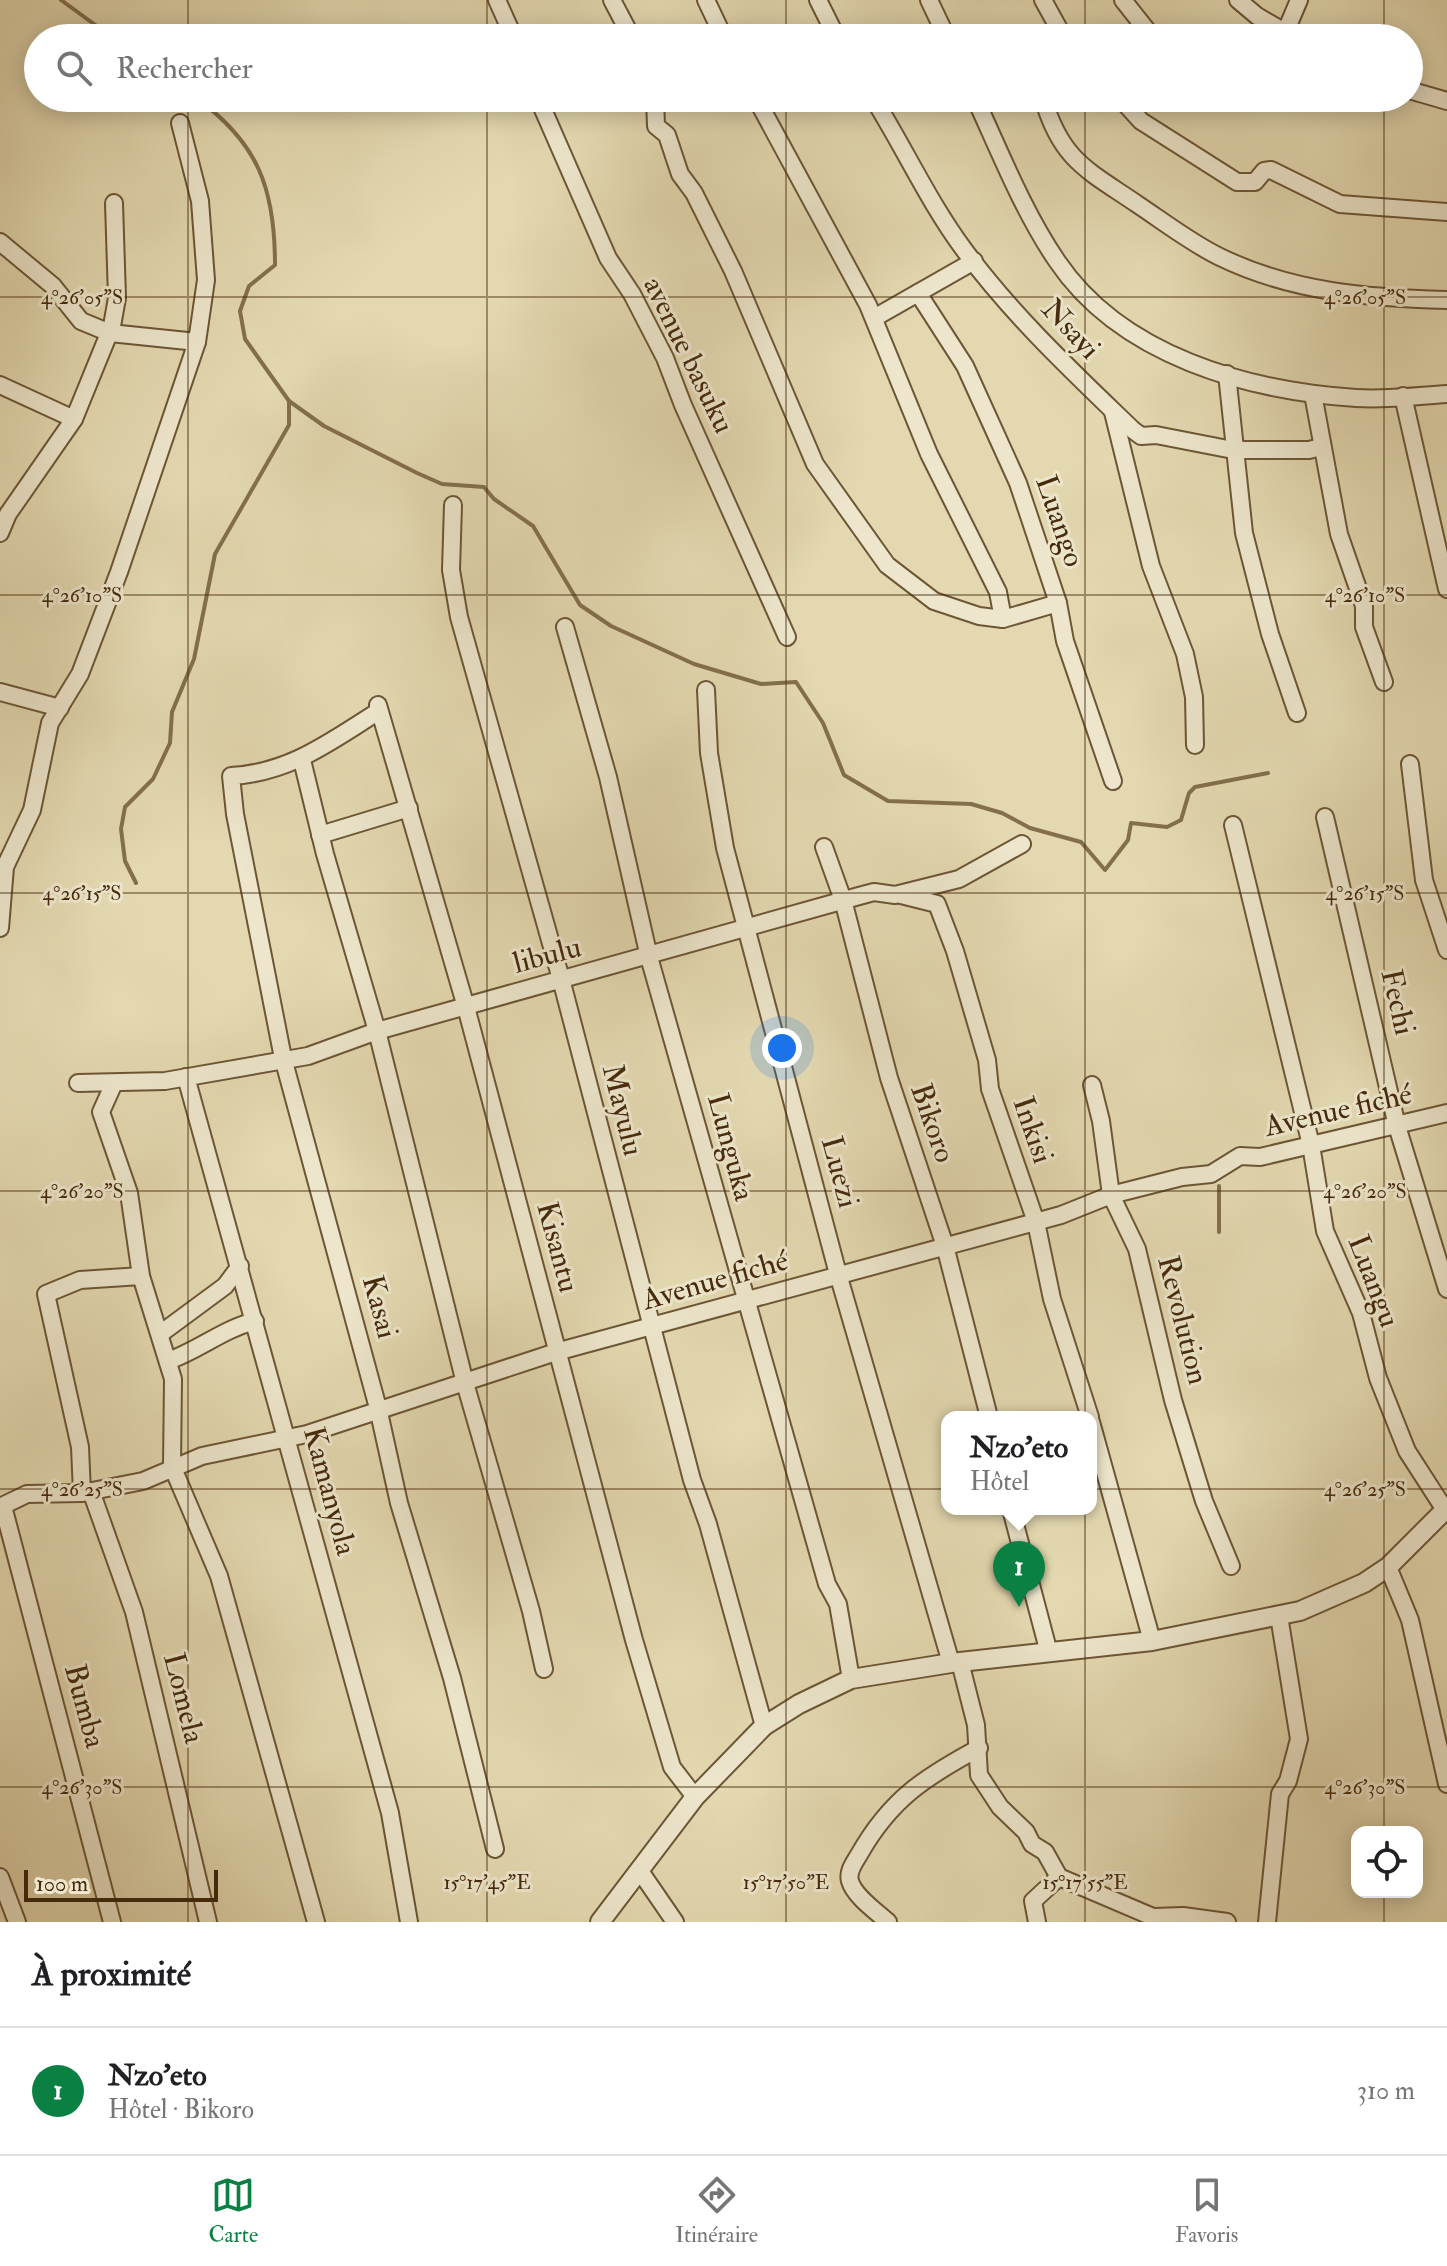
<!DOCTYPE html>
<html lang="fr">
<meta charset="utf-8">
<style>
:root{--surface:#fff;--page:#f2f2f2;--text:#202124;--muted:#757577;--line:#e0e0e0;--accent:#0b8043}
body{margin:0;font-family:"IM FELL Double Pica",serif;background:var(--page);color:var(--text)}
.controls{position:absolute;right:24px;bottom:24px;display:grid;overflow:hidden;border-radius:16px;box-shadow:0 4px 20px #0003}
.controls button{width:72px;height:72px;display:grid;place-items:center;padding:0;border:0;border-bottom:2px solid var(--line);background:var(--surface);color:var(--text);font:40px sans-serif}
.scale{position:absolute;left:24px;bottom:20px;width:194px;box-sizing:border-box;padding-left:8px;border:4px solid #452a0c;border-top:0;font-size:22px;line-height:28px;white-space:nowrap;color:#452a0c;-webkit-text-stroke:6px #ede6cc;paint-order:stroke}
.you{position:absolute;left:782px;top:1048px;width:28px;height:28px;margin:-20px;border:6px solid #fff;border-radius:50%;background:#1a73e8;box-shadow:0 0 0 12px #1a73e833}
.badge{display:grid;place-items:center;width:52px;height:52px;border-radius:50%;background:var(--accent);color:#fff;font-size:26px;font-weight:700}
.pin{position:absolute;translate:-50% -66px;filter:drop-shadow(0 2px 4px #0008)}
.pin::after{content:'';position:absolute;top:42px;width:28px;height:24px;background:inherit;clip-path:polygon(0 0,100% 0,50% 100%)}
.popup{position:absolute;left:941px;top:1411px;width:156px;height:104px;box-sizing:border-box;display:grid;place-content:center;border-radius:16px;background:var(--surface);filter:drop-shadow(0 2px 6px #0005);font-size:26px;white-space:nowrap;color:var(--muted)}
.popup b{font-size:30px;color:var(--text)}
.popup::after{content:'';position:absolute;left:50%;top:100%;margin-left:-16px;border:16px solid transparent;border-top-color:var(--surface)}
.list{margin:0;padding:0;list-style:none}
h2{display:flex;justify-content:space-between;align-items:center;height:104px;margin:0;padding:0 32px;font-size:34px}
h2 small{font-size:26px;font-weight:400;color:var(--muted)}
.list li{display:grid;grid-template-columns:52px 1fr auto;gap:24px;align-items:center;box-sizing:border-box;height:128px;padding:0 32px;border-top:2px solid var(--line)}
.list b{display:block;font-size:30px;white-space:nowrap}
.list p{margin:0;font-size:26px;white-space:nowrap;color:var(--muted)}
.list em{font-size:26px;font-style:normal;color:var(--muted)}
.icon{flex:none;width:44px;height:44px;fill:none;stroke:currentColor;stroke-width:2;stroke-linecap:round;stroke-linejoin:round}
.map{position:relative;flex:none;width:1447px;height:1922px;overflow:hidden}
.search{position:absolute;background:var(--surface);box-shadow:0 4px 20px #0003;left:24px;right:24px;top:24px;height:88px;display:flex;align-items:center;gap:20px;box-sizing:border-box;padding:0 28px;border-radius:44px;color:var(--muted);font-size:30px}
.sheet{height:232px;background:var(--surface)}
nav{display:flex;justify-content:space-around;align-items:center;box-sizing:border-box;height:112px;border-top:2px solid var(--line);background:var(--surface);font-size:22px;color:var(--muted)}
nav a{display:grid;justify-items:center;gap:4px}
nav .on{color:var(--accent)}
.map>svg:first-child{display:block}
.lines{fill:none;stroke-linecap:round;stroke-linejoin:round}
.stream{stroke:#836f4d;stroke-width:4}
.minor-casing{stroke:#6c5635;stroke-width:20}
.tertiary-casing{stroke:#6c5635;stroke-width:22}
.minor{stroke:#ede6cc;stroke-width:16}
.tertiary{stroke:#ede6cc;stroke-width:18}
.ticks{fill:none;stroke:#452a0c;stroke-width:2;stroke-opacity:0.45}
.labels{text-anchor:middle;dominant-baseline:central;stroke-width:6;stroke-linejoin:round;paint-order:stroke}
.street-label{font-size:30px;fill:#452a0c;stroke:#ede6cc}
.ticks-label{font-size:20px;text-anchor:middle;fill:#452a0c;stroke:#ede6cc;stroke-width:6;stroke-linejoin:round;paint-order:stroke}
</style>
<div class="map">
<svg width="1447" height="1922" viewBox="0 0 1447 1922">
<rect width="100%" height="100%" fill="#e3d8b0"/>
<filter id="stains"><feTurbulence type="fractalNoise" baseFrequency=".0025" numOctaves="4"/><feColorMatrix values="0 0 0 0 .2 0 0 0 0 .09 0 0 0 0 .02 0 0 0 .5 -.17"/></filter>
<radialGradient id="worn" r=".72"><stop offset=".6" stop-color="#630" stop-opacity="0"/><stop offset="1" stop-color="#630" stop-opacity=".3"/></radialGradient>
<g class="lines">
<g class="stream">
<path d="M 61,0 L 113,38"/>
<path d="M 289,401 L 324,426 L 417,473 L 442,484 L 484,487 L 494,499 L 533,526 L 580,605 L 611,626 L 694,664 L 761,684 L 796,682 L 823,723 L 844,775 L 888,801 L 971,804 L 1002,813 L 1030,828 L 1081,842 L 1105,870 L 1128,840 L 1131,823 L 1167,827 L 1181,820 L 1189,793 L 1195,787 L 1268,773"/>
<path d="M 136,883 L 125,861 L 121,829 L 125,807 L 153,779 L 170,743 L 172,712 L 194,659 L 215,554 L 289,425 L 289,401 L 245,339 L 240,311 L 249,286 L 275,265 C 275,190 259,143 196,98"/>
<path d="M 1219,1232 L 1219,1186"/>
</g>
<defs>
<g id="minor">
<path d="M 497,0 L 514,38"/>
<path d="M 612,0 L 632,38"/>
<path d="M 706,0 L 724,38"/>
<path d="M 818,0 L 837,38"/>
<path d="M 929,0 L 947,38"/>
<path d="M 1043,0 L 1064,38"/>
<path d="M 1123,0 L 1153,38"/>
<path d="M 1238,0 L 1257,16 L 1295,38"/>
<path d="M 1285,33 L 1299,0"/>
<path d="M 1409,90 L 1447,101"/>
<path d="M 538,98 L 608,258 L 632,294 L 665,358 L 683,405 L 787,637"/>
<path d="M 655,98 L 656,126 L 667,135 L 680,174 L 694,193 L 733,271 L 815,464 L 887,565 L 934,601 L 979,616 L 1003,619 L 1058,603"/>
<path d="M 756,98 L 868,305 L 929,454 L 998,592 L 1003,619"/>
<path d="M 873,98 C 905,149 929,203 965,251 C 1014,317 1074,373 1133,430 L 1141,436 L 1156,435 L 1233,450 L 1309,450 L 1321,447"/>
<path d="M 975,98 C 1000,152 1023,211 1057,261 C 1121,356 1248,391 1356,398 C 1387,400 1416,396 1447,394"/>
<path d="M 1043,98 C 1061,160 1087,170 1137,204 C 1164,222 1191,243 1220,257 C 1292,292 1368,298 1447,300"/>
<path d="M 1120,98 L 1141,121 L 1237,182 L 1255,182 L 1264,171 L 1271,170 L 1340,204 L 1447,212"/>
<path d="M 978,104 L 998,98"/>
<path d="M 0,242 L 53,286 L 81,321 L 110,333 L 197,342"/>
<path d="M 918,293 L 965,366 L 1018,483 L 1058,603 L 1065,641 L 1113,781"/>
<path d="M 874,318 L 974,261"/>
<path d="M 1227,374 L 1244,533 L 1270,634 L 1297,713"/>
<path d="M 0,385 L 74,419"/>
<path d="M 1313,394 L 1339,534 L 1364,606 L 1364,627 L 1384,682"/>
<path d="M 1403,396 L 1447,589"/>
<path d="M 1113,412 L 1151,566 L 1185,654 L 1194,697 L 1195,745"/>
<path d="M 453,505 L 451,570 L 459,617 L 561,979 L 692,1480 L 708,1524 L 764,1726"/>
<path d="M 0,533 L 8,514 L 74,419 L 112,326 L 117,298 L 114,203"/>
<path d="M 565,627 L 608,777 L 649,957 L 827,1584 L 838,1604 L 851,1679"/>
<path d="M 706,690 L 709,753 L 725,848 L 838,1274 L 951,1663"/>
<path d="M 0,692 L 60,708"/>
<path d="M 378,705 L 466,1007 L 634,1640 L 672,1767 L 695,1797"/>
<path d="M 379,711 C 331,741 290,773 231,776 L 235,814 L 283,1058 L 378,1408 L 399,1503 L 452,1678 L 495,1849"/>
<path d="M 302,760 L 325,854 L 377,1031 L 465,1383 L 531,1611 L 544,1669"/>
<path d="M 1410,764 L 1424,880 L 1447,950"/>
<path d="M 1325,817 L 1397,1126 L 1447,1289"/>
<path d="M 1233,825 L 1311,1145 L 1325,1231 L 1361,1313 L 1378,1378 L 1407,1451 L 1445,1510"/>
<path d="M 320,835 L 409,808"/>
<path d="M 824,847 L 843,900 L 889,1078 L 945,1246 L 989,1417"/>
<path d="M 901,895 L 937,904 L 955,951 L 987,1060 L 990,1089 L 1036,1222 L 1052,1299 L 1090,1417"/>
<path d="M 0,928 L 5,867 L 32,810 L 50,723 L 80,674 L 119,572 L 197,342 L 206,280 L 200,201 L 180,123"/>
<path d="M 186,1077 L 390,1813 L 409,1922"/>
<path d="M 78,1083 L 165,1081 L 308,1056 L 377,1031 L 859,896 L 874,892 L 895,895 L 959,879 L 1022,844"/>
<path d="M 114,1083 L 101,1112 L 129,1193 L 141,1276 L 173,1379 L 172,1466 L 219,1576 L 316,1922"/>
<path d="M 1092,1085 L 1101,1121 L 1111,1195 L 1137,1249 L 1173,1400 L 1204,1501 L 1231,1566"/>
<path d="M 160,1334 L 225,1286 L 240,1266"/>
<path d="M 168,1361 C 199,1350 223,1329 255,1321"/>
<path d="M 1091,1422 L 1152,1641"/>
<path d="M 91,1491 L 134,1612 L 208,1922"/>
<path d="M 82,1493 L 80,1447 L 46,1294 L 80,1280 L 141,1276"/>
<path d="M 3,1506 L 112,1922"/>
<path d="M 0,1507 L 27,1494 L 82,1493 L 143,1481 L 202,1456 L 307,1434 L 556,1352 L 1061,1215 L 1111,1195 L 1182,1177 L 1211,1174 L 1240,1156 L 1260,1157 L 1447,1113"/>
<path d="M 1011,1509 L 1049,1653"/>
<path d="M 1388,1567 L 1410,1620 L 1447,1784"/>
<path d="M 960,1662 L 976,1725 L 979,1775 L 1000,1807 L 1026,1832 L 1032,1844 L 1045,1852 L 1059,1877 L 1153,1917 L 1183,1916 L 1227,1922"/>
<path d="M 640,1871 L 675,1922"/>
<path d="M 0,1877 L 17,1922"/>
<path d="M 888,1922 C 877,1912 854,1896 850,1881 C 847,1871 855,1862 860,1853 C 891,1799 925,1777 979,1748"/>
<path d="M 1037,1922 L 1033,1901 L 1059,1877"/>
<path d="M 1267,1922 L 1280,1794 L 1288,1781 L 1299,1739 L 1279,1616"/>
</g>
<path id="tertiary" d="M 600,1922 L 695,1797 L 764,1726 L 799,1704 L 851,1679 L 951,1663 L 1152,1641 L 1300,1611 L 1364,1583 L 1388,1567 L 1447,1508"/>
</defs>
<use href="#minor" class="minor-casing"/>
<use href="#tertiary" class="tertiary-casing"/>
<use href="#minor" class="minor"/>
<use href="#tertiary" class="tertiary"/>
</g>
<path class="ticks" d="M 188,0 L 188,38M 487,0 L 487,38M 786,0 L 786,38M 1085,0 L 1085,38M 1384,0 L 1384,38M 188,98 L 188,1922M 487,98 L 487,1922M 786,98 L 786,1922M 1085,98 L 1085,1922M 1384,98 L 1384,1832M 0,297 L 1447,297M 0,595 L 1447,595M 0,893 L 1447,893M 0,1191 L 1447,1191M 0,1489 L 1447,1489M 0,1787 L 1447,1787M 1384,1892 L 1384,1922"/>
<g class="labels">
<g class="street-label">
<text transform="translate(1071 329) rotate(47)">Nsayi</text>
<text transform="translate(689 355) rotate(64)">avenue basuku</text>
<text transform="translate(1060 521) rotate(71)">Luango</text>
<text transform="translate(547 955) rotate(-15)">libulu</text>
<text transform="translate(1398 1002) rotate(77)">Fechi</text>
<text transform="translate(623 1110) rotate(76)">Mayulu</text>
<text transform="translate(1338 1110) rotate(-13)">Avenue fiché</text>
<text transform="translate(933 1123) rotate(71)">Bikoro</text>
<text transform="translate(1033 1130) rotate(71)">Inkisi</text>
<text transform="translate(731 1147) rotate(75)">Lunguka</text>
<text transform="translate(840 1172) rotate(75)">Luezi</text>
<text transform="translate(558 1247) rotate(75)">Kisantu</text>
<text transform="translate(715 1280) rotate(-16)">Avenue fiché</text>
<text transform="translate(1374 1281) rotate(69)">Luangu</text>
<text transform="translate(380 1307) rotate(75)">Kasai</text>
<text transform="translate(1183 1320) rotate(76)">Revolution</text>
<text transform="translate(330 1491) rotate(75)">Kamanyola</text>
<text transform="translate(184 1698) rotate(76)">Lomela</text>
<text transform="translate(85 1706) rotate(75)">Bumba</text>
</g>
</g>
<g class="ticks-label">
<text x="82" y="304">4°26'05"S</text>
<text x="1365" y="304">4°26'05"S</text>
<text x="82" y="602">4°26'10"S</text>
<text x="1365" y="602">4°26'10"S</text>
<text x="82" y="900">4°26'15"S</text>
<text x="1365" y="900">4°26'15"S</text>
<text x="82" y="1198">4°26'20"S</text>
<text x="1365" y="1198">4°26'20"S</text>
<text x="82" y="1496">4°26'25"S</text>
<text x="1365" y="1496">4°26'25"S</text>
<text x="82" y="1794">4°26'30"S</text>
<text x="1365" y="1794">4°26'30"S</text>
<text x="487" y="1889">15°17'45"E</text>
<text x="786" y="1889">15°17'50"E</text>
<text x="1085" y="1889">15°17'55"E</text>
</g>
<rect width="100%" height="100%" filter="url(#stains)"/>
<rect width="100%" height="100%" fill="url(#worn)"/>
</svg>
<div class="controls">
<button><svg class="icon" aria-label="locate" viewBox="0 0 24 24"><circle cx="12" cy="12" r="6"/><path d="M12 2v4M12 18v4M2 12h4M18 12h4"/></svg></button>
</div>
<div class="scale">100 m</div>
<div class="you"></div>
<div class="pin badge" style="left:1019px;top:1607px">1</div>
<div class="popup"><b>Nzo'eto</b>Hôtel</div>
<div class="search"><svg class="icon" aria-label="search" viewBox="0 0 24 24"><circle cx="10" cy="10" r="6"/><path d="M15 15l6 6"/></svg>Rechercher</div>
</div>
<section class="sheet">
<h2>À proximité<small></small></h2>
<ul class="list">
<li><span class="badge">1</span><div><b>Nzo'eto</b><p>Hôtel · Bikoro</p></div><em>310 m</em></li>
</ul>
</section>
<nav>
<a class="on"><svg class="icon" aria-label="map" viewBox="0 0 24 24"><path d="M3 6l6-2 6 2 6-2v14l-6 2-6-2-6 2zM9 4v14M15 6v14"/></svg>Carte</a>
<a><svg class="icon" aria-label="directions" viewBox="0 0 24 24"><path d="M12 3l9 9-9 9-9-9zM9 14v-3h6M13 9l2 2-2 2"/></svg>Itinéraire</a>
<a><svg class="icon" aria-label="saved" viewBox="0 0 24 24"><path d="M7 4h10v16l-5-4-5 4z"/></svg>Favoris</a>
</nav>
